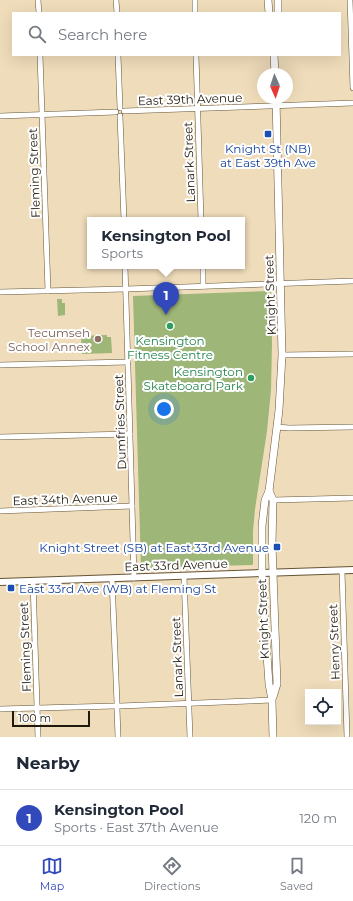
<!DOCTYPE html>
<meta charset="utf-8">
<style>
:root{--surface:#fff;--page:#f6f6f7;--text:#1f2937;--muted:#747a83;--line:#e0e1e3;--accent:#3149ba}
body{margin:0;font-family:Montserrat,sans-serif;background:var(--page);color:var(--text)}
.controls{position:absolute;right:12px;bottom:12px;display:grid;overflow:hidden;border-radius:0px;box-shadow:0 4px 16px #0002}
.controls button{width:36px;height:36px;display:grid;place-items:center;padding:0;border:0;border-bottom:1px solid var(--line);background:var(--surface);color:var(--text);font:20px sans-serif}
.compass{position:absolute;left:257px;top:68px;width:36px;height:36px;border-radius:50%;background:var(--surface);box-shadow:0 4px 16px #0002;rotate:177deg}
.scale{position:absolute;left:12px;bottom:10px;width:78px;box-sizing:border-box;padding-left:4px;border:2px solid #20190d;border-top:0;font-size:11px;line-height:14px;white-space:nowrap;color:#20190d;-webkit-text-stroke:3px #fff;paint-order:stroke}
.you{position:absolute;left:164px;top:409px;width:14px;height:14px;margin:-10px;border:3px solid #fff;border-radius:50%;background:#1a73e8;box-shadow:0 0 0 6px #1a73e833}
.badge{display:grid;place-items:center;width:26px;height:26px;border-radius:50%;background:var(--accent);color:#fff;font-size:13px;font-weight:700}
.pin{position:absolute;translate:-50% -33px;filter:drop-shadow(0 1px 2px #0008)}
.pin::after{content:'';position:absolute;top:21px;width:14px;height:12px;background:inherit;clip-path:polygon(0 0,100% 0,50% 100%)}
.popup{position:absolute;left:87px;top:217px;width:158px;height:52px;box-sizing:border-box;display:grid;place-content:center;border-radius:0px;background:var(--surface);filter:drop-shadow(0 1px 3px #0005);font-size:13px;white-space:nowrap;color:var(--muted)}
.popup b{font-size:15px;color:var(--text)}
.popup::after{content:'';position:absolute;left:50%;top:100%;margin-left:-8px;border:8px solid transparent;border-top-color:var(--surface)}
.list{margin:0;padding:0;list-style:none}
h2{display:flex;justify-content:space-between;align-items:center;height:52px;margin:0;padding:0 16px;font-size:17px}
h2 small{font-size:13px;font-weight:400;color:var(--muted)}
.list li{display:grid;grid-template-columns:26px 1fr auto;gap:12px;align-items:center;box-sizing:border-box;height:56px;padding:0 16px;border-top:1px solid var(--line)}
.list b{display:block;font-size:15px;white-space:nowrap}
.list p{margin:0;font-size:13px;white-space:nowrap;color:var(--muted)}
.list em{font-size:13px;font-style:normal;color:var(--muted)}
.icon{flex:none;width:22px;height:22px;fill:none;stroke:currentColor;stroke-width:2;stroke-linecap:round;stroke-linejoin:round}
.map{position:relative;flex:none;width:353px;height:737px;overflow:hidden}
.search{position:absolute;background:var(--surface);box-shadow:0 4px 16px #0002;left:12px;right:12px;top:12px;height:44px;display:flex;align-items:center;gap:10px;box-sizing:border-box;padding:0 14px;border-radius:0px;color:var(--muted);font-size:15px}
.sheet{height:108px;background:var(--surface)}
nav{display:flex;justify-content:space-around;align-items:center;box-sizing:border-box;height:56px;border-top:1px solid var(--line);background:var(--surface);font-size:11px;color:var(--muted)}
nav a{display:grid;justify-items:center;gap:2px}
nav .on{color:var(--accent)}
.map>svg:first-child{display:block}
.green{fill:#9eb677}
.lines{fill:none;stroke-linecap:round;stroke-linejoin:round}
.minor-casing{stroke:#645436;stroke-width:6}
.tertiary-casing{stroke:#645436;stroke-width:8}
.secondary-casing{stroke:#645436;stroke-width:8}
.minor{stroke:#fff;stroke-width:5}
.tertiary{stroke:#fff;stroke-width:6}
.secondary{stroke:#fff;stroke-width:7}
.transit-dot{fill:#1a4fb4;stroke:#fff;stroke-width:1.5}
.leisure-dot{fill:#2e9e5b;stroke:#fff;stroke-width:1.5}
.education-dot{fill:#8d6e63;stroke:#fff;stroke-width:1.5}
.labels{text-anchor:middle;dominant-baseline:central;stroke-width:4;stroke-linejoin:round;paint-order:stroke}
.street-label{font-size:12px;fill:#20190d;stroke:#fff}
.transit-label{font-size:12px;fill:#164399;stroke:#fff}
.education-label{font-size:12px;fill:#785e54;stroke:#fff;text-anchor:end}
.leisure-label{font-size:12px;fill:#27864d;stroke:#fff}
</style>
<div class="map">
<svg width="353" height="737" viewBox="0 0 353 737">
<rect width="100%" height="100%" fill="#efdcba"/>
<g class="green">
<path d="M 271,291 L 272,344 L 271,390 L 267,431 L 255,509 L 253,531 L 253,564 L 252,565 L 141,568 L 133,296 Z"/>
<path d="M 57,299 L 62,299 L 62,303 L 65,303 L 65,315 L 58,316 Z"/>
<path d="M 107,335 L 107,337 L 111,337 L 112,353 L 82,354 L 81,336 Z"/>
</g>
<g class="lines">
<defs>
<g id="minor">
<path d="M 38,0 L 39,13"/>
<path d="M 116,0 L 117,13"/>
<path d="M 195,0 L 195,13"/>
<path d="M 350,0 L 353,88"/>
<path d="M 40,55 L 48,291"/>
<path d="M 118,55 L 120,108"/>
<path d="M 196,55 L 201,220"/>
<path d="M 124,111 L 353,103"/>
<path d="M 0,116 L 116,112"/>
<path d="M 120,116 L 124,220"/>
<path d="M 125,266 L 131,471 L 132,506 L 134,578"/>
<path d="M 203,266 L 203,286"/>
<path d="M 0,292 L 126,289 L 353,281"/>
<path d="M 282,355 L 353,354"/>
<path d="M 0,365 L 128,362"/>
<path d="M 277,427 L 289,428 L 353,427"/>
<path d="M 0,437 L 130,434"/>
<path d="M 273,500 L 353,498"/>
<path d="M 0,511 L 132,506"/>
<path d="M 342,571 L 347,737"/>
<path d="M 184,576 L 190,737"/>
<path d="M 112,579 L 117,703"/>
<path d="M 33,581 L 38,737"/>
<path d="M 120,706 L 272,700"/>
<path d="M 117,708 L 118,737"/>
<path d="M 0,709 L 115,706"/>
</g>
<path id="tertiary" d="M 0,582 L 353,570"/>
<g id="secondary">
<path d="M 268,0 L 269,13"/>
<path d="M 278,0 L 278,13"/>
<path d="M 274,55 L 275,74"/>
<path d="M 269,491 L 273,500 L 272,545 L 277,684 L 273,697"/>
<path d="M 273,737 L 272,700 L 269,684 L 264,612 L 262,574 L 262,526 L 265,500 L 269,491 L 279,410 L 282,355 L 276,98"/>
</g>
</defs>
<use href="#minor" class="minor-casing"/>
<use href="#tertiary" class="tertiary-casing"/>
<use href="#secondary" class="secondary-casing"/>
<use href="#minor" class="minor"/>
<use href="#tertiary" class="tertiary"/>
<use href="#secondary" class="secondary"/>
</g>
<g class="transit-dot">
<rect x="264" y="130" width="8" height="8" rx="2"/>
<rect x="273" y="543" width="8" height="8" rx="2"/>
<rect x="7" y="584" width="8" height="8" rx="2"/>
</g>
<g class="leisure-dot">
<circle cx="170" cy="326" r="4"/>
<circle cx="251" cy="378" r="4"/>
</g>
<circle class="education-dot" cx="98" cy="339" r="4"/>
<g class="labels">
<g class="street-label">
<text transform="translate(190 99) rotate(-2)">East 39th Avenue</text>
<text transform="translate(189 162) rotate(-92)">Lanark Street</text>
<text transform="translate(34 173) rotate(-92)">Fleming Street</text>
<text transform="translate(270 295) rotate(-92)">Knight Street</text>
<text transform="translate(120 422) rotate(-92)">Dumfries Street</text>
<text transform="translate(65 499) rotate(-2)">East 34th Avenue</text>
<text transform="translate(176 565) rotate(-2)">East 33rd Avenue</text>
<text transform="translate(263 619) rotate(-92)">Knight Street</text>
<text transform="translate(334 642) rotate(-92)">Henry Street</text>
<text transform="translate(25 647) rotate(-92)">Fleming Street</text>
<text transform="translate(177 657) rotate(-92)">Lanark Street</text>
</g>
<g class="transit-label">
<text x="268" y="148">Knight St (NB)<tspan x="268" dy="14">at East 39th Ave</tspan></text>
<text x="269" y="547" text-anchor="end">Knight Street (SB) at East 33rd Avenue</text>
<text x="19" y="588" text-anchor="start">East 33rd Ave (WB) at Fleming St</text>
</g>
<g class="education-label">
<text x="90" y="332">Tecumseh<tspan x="90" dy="14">School Annex</tspan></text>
</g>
<g class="leisure-label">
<text x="170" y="340">Kensington<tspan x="170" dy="14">Fitness Centre</tspan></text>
<text x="243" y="371" text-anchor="end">Kensington<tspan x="243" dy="14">Skateboard Park</tspan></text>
</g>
</g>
</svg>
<div class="controls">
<button><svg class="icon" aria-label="locate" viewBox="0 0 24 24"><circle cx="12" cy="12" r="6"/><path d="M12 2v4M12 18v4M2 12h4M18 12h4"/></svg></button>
</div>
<svg class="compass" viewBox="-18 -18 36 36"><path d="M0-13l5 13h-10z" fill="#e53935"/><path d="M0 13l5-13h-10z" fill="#747a83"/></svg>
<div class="scale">100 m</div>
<div class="you"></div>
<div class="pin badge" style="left:166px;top:315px">1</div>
<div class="popup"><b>Kensington Pool</b>Sports</div>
<div class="search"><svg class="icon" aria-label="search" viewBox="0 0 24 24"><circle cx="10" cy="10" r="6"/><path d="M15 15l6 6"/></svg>Search here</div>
</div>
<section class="sheet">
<h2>Nearby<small></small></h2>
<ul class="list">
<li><span class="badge">1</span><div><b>Kensington Pool</b><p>Sports · East 37th Avenue</p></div><em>120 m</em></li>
</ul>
</section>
<nav>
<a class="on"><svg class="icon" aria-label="map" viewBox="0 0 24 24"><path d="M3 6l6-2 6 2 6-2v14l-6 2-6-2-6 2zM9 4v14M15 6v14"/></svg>Map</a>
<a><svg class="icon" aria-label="directions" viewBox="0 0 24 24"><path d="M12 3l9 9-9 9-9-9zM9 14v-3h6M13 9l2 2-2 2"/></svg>Directions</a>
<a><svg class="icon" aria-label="saved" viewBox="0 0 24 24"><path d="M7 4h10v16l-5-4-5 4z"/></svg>Saved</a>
</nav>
